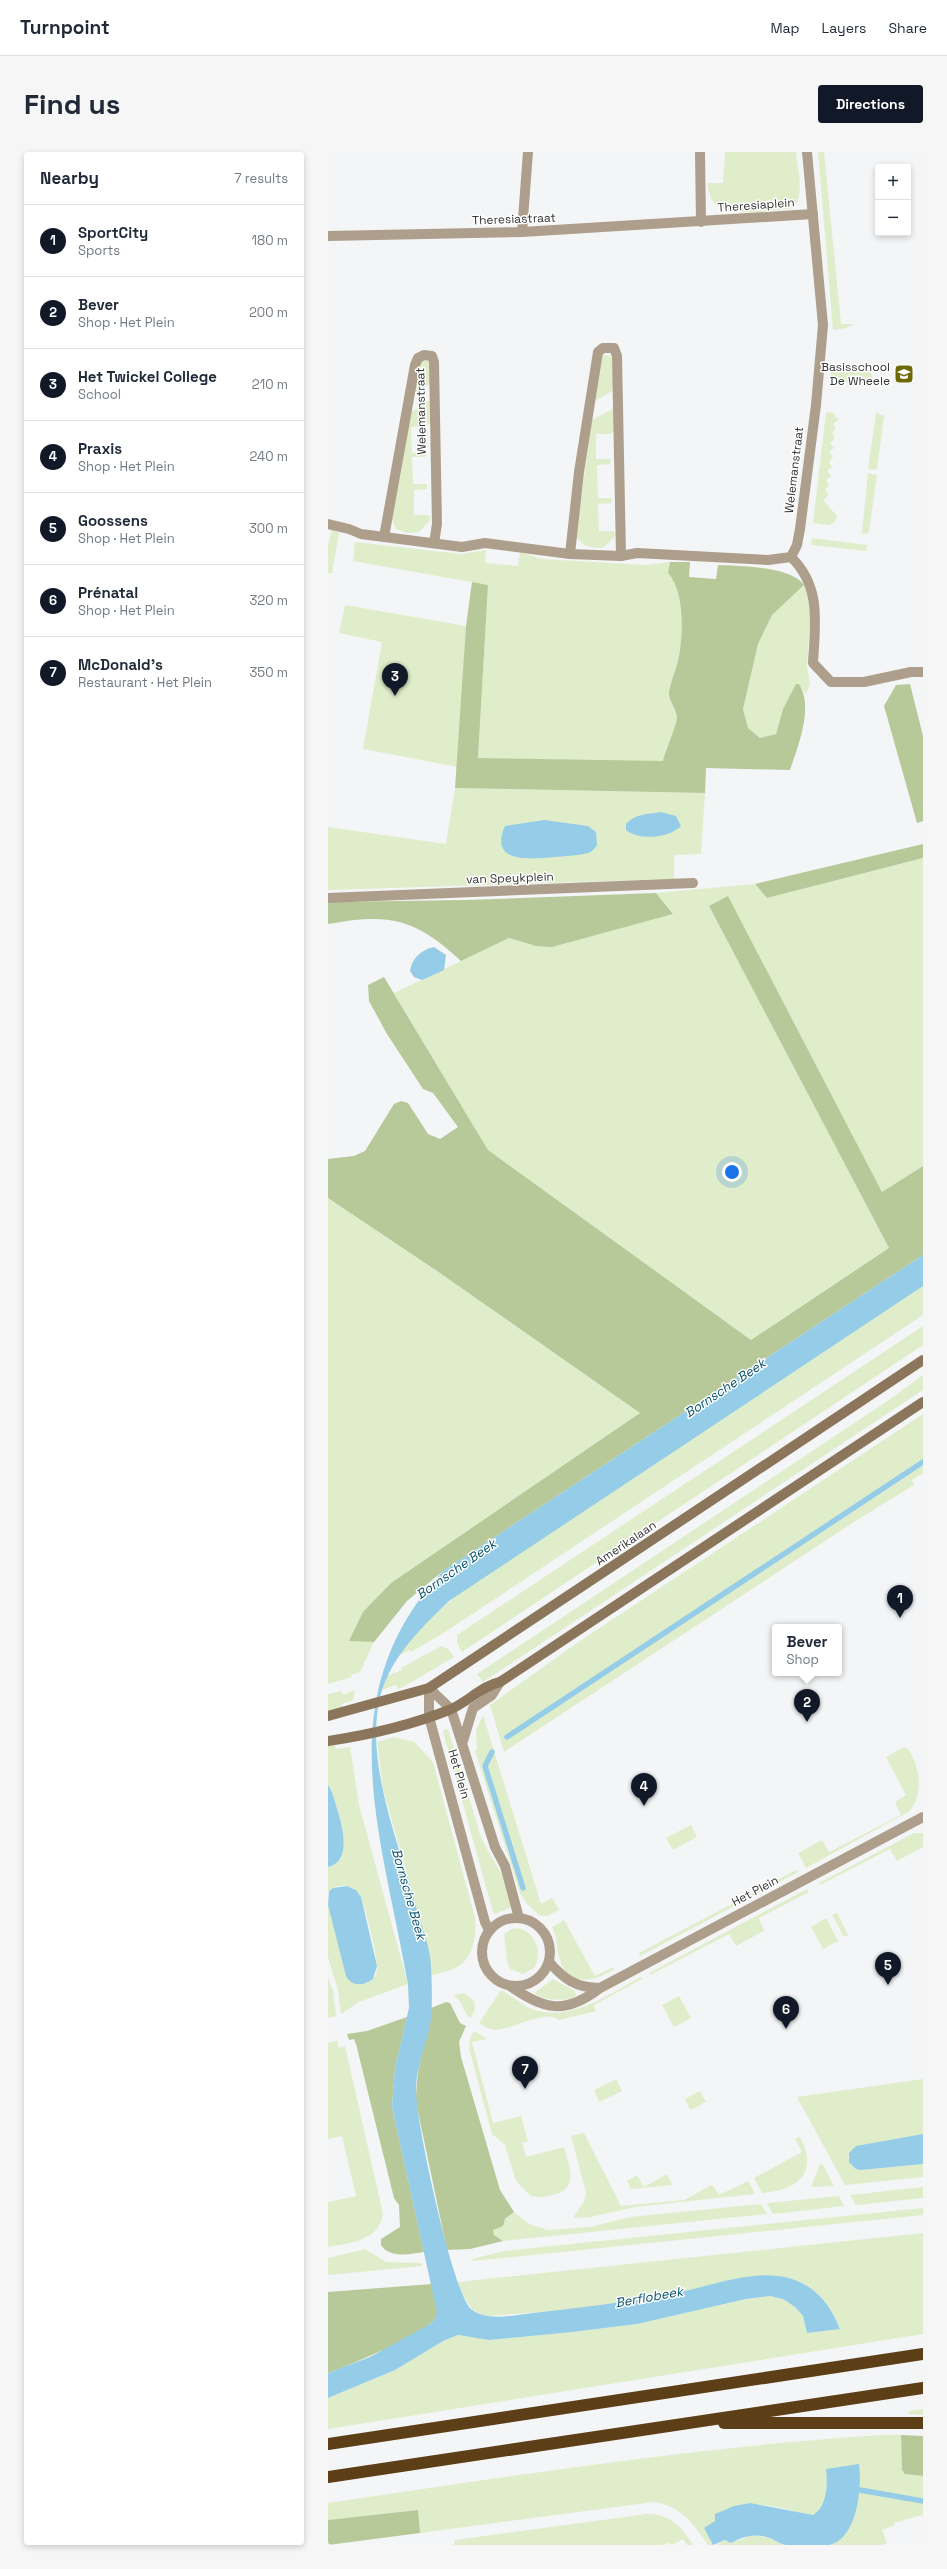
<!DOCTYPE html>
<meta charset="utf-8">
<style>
:root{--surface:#fff;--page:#f6f6f7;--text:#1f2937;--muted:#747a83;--line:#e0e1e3;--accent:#111827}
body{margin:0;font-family:"Space Grotesk",sans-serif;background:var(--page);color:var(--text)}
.controls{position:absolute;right:12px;top:12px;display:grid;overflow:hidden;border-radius:4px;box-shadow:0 2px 6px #0003}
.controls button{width:36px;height:36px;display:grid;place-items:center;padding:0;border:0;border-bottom:1px solid var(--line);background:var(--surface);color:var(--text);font:20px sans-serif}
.you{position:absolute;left:404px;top:1020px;width:14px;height:14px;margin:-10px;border:3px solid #fff;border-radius:50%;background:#1a73e8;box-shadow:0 0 0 6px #1a73e833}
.badge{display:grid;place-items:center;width:26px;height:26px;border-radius:50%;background:var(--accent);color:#fff;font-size:13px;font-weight:700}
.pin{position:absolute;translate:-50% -33px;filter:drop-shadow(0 1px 2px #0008)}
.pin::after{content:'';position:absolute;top:21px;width:14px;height:12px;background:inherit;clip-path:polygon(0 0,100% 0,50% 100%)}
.popup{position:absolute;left:444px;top:1472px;width:70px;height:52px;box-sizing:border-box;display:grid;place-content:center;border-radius:4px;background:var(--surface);filter:drop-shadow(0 1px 3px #0005);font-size:13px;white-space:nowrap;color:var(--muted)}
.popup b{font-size:15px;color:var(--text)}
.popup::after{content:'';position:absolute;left:50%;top:100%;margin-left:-8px;border:8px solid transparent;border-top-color:var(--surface)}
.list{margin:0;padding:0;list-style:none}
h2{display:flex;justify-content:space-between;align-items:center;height:52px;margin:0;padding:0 16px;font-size:17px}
h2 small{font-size:13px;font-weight:400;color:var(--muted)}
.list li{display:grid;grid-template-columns:26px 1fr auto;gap:12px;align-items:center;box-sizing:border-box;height:72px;padding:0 16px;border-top:1px solid var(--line)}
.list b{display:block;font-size:15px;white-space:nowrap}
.list p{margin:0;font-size:13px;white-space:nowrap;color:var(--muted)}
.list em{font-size:13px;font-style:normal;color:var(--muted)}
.map{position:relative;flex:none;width:595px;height:2393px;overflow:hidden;border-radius:4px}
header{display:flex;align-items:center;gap:24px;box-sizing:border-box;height:56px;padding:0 20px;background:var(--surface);border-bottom:1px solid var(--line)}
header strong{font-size:19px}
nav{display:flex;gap:22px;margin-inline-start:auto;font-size:14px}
.intro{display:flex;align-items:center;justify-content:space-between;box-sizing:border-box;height:96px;padding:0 24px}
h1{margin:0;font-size:28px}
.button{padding:10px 18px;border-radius:4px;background:var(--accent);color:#fff;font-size:14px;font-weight:700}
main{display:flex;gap:24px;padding:0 24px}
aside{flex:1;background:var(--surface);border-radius:4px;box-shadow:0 2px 6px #0003}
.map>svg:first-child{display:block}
.green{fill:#e0edcb}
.forest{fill:#b7c998}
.water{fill:#95cde8}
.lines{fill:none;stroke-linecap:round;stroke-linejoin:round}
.stream{stroke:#95cde8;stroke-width:5.5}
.minor{stroke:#ae9f8d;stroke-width:10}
.secondary{stroke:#8b755b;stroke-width:10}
.motorway{stroke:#5c3f16;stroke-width:12}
.labels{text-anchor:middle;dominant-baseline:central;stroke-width:3;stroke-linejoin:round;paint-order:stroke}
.street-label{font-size:12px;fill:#323233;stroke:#fff}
.poi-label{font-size:12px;fill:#323233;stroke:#fff;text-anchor:end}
.water-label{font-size:13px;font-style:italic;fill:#05516c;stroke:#fff}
</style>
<header>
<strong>Turnpoint</strong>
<nav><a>Map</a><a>Layers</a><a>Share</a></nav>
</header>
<div class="intro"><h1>Find us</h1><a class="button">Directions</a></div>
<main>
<aside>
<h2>Nearby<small>7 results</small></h2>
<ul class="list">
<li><span class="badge">1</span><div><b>SportCity</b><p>Sports</p></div><em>180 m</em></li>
<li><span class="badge">2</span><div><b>Bever</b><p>Shop · Het Plein</p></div><em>200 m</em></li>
<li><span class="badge">3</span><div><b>Het Twickel College</b><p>School</p></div><em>210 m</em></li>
<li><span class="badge">4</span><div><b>Praxis</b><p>Shop · Het Plein</p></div><em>240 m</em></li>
<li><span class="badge">5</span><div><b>Goossens</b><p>Shop · Het Plein</p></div><em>300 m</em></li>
<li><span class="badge">6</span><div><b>Prénatal</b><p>Shop · Het Plein</p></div><em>320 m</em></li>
<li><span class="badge">7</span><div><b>McDonald's</b><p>Restaurant · Het Plein</p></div><em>350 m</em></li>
</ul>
</aside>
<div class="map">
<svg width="595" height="2393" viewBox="0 0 595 2393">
<rect width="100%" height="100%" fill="#f4f5f6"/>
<g class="green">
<path d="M 397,0 L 468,0 C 469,15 479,49 462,57 C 434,58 379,73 380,31 L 395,31 Z"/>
<path d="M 490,0 L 496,0 L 513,172 L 526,172 L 518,176 L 505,178 Z"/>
<path d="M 276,203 L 284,205 L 286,238 L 267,249 L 274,204 Z"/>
<path d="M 94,208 L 101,209 L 103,231 L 85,243 L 91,211 Z"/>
<path d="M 504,213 L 544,218 L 543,233 L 502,229 Z"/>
<path d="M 103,247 L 104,271 L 97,274 L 83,275 L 84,301 L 98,301 L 98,305 L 84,305 L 85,332 L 99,332 L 99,337 L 86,338 L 86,363 L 100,363 L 103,367 L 91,380 L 79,381 L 68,377 L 63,365 L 82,261 Z"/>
<path d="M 286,256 L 286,279 L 282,282 L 268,282 L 268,307 L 283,307 L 282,312 L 269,313 L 270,346 L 283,346 L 284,351 L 270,352 L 271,379 L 285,379 L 288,383 L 275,396 C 262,396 255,395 248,384 L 264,268 Z"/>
<path d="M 498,260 L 506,261 L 507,265 L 511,267 L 505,272 L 508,277 L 504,281 L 507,286 L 502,291 L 506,296 L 501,300 L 505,305 L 501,310 L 504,315 L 499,319 L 503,324 L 498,328 L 501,333 L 497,338 L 501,343 L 495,348 L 509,364 L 507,370 L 501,373 L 485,371 Z"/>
<path d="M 548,261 L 556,264 L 549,318 L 540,317 Z"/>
<path d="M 540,321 L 549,323 L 541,379 L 539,382 L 534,381 Z"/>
<path d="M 4,378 L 11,381 L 4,421 L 0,421 L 0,393 Z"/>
<path d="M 484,386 L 539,393 L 538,399 L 483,393 Z"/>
<path d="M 27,390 L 133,402 L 158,398 L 157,411 L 190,414 L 192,400 L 214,407 L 318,413 L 342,410 L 340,421 C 357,440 355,481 351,504 C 349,518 341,529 341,543 C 341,551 349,558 349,566 C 349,572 338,600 335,610 L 150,606 L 160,433 L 25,409 Z"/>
<path d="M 476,433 L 483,451 L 479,514 L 482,532 L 478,542 L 471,532 L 455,557 L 448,582 L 432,586 L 420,576 L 415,557 L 430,492 L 444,463 Z"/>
<path d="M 17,453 L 138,474 L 130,615 L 35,597 L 54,490 L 11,481 Z"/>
<path d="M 127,636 L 377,641 L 373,702 L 346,703 L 346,727 L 0,738 L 0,675 L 118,692 Z"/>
<path d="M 595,706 L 595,1014 L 554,1040 L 400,744 L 381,754 L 561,1096 L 423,1188 L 160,998 L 66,841 L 181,786 L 208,794 L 345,762 L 328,741 L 427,732 L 439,746 Z"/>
<path d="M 0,1046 L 112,1121 L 312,1261 L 63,1431 L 22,1489 L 46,1490 L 32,1520 L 23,1523 L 24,1525 L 0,1532 Z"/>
<path d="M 595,1134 L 595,1163 L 114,1482 L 83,1500 L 82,1498 L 69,1504 L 93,1475 L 130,1442 Z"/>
<path d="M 595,1174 L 595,1193 L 134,1500 L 129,1491 L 129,1483 Z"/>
<path d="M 595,1223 L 595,1238 L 155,1530 L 149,1522 L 561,1248 Z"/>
<path d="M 595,1262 L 595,1321 L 584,1328 L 586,1333 L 526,1370 L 176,1600 L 162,1553 L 246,1493 Z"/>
<path d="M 113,1494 L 120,1497 L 126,1505 L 75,1535 L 70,1537 L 68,1533 L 54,1538 L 59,1524 L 74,1518 L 73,1516 Z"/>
<path d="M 27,1538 L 25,1548 L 14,1552 L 15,1556 L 0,1559 L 0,1542 L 13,1539 L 15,1543 Z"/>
<path d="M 155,1563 L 213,1752 L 224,1746 L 231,1758 L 219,1764 L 211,1763 L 198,1751 L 192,1741 L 147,1599 L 149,1598 L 148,1578 Z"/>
<path d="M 117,1577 L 120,1577 L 154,1688 L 174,1723 L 183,1753 L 182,1756 L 167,1762 L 165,1760 L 115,1580 Z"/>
<path d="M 66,1585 L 86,1590 L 105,1610 L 147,1766 C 149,1782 145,1807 129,1815 C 121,1819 111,1821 102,1824 L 102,1804 L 55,1637 L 49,1590 Z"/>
<path d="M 7,1592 L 8,1597 L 22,1595 L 31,1653 L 80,1832 L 31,1850 L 13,1862 L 10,1838 L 0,1805 L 0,1753 L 17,1818 L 30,1833 L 43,1829 C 47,1826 49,1821 49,1816 C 49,1802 37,1752 30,1741 C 23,1731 7,1732 0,1740 L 0,1715 C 30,1708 9,1659 4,1640 L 0,1633 L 0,1593 Z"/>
<path d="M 576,1595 C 581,1597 582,1600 584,1604 C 593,1621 594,1642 582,1659 L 478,1716 L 470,1701 L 494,1688 L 501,1700 L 573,1663 L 567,1650 L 578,1643 L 558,1605 Z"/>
<path d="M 363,1673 L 369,1685 L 345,1698 L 338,1686 Z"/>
<path d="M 586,1681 L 595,1681 L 595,1695 L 569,1709 L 562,1697 L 492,1733 L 491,1731 Z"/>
<path d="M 468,1718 L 470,1720 L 312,1804 L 311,1801 Z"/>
<path d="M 479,1737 L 481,1740 L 431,1766 L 436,1779 L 408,1794 L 401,1782 L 322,1823 L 321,1821 Z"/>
<path d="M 509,1761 L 520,1783 L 516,1785 L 504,1763 Z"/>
<path d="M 498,1766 L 510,1789 L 495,1797 L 483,1775 Z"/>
<path d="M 236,1768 L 267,1824 L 285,1815 L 286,1818 C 267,1828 241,1837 232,1808 C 228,1797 230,1786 224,1775 Z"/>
<path d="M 190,1776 C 208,1780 215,1801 206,1816 L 195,1822 L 182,1817 L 179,1809 L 176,1782 L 184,1777 Z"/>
<path d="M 313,1825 L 314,1827 L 266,1853 L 268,1859 L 231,1868 C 217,1855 179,1882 163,1877 C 159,1876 155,1873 151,1871 L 173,1838 C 184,1843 193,1853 204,1857 C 242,1871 281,1842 313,1825 Z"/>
<path d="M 0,1826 L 5,1839 L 8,1864 L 0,1866 Z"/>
<path d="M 225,1827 L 247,1839 L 248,1844 C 237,1850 217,1849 206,1841 Z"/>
<path d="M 136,1841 L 146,1849 L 147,1857 L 143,1866 C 134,1861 135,1848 125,1843 Z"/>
<path d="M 351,1844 L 363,1866 L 346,1875 L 334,1853 Z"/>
<path d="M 146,1879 L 159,1887 L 144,1890 L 165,1971 L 193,1964 L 200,1990 L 194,1991 L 198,2005 L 236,1995 C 240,2012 252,2035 228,2042 C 219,2045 212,2046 203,2044 L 188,2029 L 177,1993 L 164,1982 L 141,1896 L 142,1887 Z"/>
<path d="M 9,1888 L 11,1896 L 17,1894 L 55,2062 C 51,2089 22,2091 0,2095 L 0,2050 L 28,2044 L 14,1984 L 0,1987 L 0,1891 Z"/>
<path d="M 288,1927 L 294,1939 L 271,1950 L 266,1938 Z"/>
<path d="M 595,1927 L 595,1982 L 520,2005 L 523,2012 L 531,2018 L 595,2012 L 595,2025 L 517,2033 L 469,1945 Z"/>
<path d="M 372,1939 L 378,1950 L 362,1958 L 357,1947 Z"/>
<path d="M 256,1981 L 293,2054 L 356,2048 L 384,2033 L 391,2043 L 420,2029 L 427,2042 L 307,2055 L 263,2065 L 247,2066 L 246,2064 L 256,2050 L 258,2040 L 243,1984 Z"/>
<path d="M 472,1985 C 491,2021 470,2038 434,2041 L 426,2026 L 474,2000 L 467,1987 Z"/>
<path d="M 492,2012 L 495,2013 L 506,2034 L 483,2035 Z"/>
<path d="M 339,2022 L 344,2033 L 303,2037 L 299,2029 L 309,2023 L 316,2035 Z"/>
<path d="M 595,2035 L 595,2046 L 528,2053 L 522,2043 Z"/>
<path d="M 511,2044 L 516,2054 L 445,2062 L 439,2051 Z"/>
<path d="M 433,2052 L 439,2062 L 175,2089 L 166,2083 L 165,2078 L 186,2060 L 201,2072 L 220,2078 L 262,2075 L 302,2065 Z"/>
<path d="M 595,2056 L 595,2063 L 145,2109 L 144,2107 L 176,2099 Z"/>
<path d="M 595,2081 L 595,2182 L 0,2277 L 0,2246 L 67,2218 L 117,2188 L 130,2183 L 161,2188 L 244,2180 L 309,2172 L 418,2147 L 442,2144 L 455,2147 L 467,2155 L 475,2164 L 479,2181 L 512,2176 C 502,2152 487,2132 460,2126 C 422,2118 383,2135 346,2142 C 285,2153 222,2160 159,2164 C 140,2160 137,2146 130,2130 Z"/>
<path d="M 37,2097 L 58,2110 L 94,2111 L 94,2114 L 0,2123 L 0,2106 Z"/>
<path d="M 595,2257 L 595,2263 L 579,2262 L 582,2259 Z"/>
<path d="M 553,2283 L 573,2283 L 574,2318 L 578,2322 L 595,2324 L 595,2366 L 594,2363 L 566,2371 L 567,2373 L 554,2378 L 559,2391 L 553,2393 L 502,2393 L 517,2381 L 526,2364 L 498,2317 C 500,2330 500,2361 483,2363 C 476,2364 468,2360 462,2358 C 434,2351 413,2349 388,2362 L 387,2369 L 376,2376 L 385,2393 L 380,2393 C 365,2371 353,2354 326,2350 L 92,2381 L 89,2358 L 0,2368 L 0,2351 C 184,2324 367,2295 553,2283 Z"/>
<path d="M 319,2362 C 342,2362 354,2375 365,2393 L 359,2393 L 355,2387 L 344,2393 L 340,2391 L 334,2393 L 126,2393 L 127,2388 Z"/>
<path d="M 425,2383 L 440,2386 L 457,2393 L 388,2393 L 397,2388 L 403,2391 Z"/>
</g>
<g class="forest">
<path d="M 342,410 L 362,410 L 361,425 L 388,427 L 390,413 C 411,414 463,414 476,433 L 444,463 L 430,492 L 415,557 L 420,576 L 432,586 L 448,582 L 455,557 L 468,532 L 471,532 C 486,555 470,594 462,618 L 378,616 L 377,641 L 127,636 L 138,474 L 144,430 L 160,433 L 150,606 L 335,609 C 337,601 349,571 349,566 C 349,557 340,549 341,540 C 343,527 349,516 351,504 C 355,481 357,440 340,421 Z"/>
<path d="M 582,532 L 595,584 L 595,669 L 589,671 L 556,554 L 568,533 Z"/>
<path d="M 595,692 L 595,706 L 439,746 L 427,732 Z"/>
<path d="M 328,741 L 345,762 L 224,795 L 208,794 L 181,786 L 133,809 C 87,766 61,761 0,772 L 0,750 L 138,748 Z"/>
<path d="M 400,744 L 554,1040 L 595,1014 L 595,1103 L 115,1419 L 79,1449 L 46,1490 L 21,1489 L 35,1460 L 63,1431 L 312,1261 L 112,1121 L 0,1046 L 0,1007 L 26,1004 L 37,999 L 66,952 L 73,949 L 80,951 L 100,982 L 112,987 L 130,975 L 105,941 L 95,937 L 59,882 L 41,849 L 40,833 L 56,825 L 160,998 L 423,1188 L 561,1096 L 381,754 Z"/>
<path d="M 118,1850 L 122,1851 L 132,1871 L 138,1874 L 131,1890 L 133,1905 L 172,2038 L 186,2060 L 177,2067 L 175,2074 L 165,2078 L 166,2083 L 175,2089 L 142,2097 L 119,2098 L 88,1950 C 88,1930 91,1909 97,1889 C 100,1877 103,1868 103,1856 Z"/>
<path d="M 79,1865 L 67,1916 L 64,1955 L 96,2100 C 83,2102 62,2107 53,2093 L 53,2087 L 72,2075 L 71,2053 L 66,2046 L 28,1892 L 26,1887 L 21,1888 L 19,1882 L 39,1879 Z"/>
<path d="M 104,2132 C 106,2141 112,2156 108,2165 C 102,2180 18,2215 0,2221 L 0,2140 Z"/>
<path d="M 573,2283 L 595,2284 L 595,2324 L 577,2322 L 574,2318 Z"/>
<path d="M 90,2358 L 92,2381 L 0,2393 L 0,2368 Z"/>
</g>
<g class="water">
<path d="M 333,660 L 348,664 L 353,674 C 341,686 312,689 298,678 L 298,672 C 306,662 321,662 333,660 Z"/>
<path d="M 216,668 L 260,674 L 268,680 L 269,693 C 267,696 264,700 260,701 C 249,704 237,704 226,705 C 203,707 160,712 177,674 Z"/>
<path d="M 106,795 L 118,803 L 116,818 L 94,828 L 86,825 L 82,819 C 84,806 93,798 106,795 Z"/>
<path d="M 595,1103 L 595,1134 L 121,1449 C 87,1482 54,1513 49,1563 C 42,1627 75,1703 91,1765 C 95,1778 100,1791 102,1804 C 104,1820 105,1858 102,1873 C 98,1894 89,1913 88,1935 C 86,1963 125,2142 143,2157 C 158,2170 188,2163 205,2161 C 251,2156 297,2150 342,2142 C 380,2136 423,2116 461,2126 C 488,2134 502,2152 512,2177 L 479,2181 L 475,2164 L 467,2155 L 455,2147 L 442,2144 L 418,2147 L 309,2172 L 244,2180 L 161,2188 L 130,2183 L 117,2188 L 67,2218 L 0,2246 L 0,2221 L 42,2205 L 102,2172 L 107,2167 L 109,2160 L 64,1955 L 67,1916 L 81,1856 L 80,1832 C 52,1675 0,1543 115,1419 Z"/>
<path d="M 0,1633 L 4,1640 C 9,1659 30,1708 0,1715 Z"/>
<path d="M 19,1734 L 28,1738 L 33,1745 L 49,1814 L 45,1827 C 36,1834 24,1835 18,1824 L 0,1753 L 1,1739 L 5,1736 Z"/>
<path d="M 595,1982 L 595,2012 L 533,2018 L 528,2017 L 521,2010 L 521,2001 L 528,1994 Z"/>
<path d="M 531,2312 C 534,2335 530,2387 501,2393 C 489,2393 471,2393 458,2393 C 452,2392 447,2388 441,2386 C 427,2381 416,2384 403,2391 L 397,2388 L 385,2393 L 376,2376 L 387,2369 L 387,2362 L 406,2354 L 422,2351 L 485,2363 C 499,2355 500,2332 498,2317 Z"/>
</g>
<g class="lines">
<g class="stream">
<path d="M 179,1585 L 595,1310"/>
<path d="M 164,1600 L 157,1614 L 195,1736"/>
<path d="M 526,2337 L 595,2349"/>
</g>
<g class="minor">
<path d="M 372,0 L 373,70"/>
<path d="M 194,80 L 200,0"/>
<path d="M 0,84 L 194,80 L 485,62"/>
<path d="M 0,372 L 21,377 L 33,382 L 134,395 L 157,391 L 242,402 L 293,404 L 309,401 L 440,408 L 463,405 L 469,393 L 472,377 L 488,253 L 495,173 L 479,0"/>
<path d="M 56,385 L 87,213 L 90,206 L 96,203 L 104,204 L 106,210 L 109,372 L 106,391"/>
<path d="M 242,402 L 251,320 L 270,200 L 275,196 L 286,196 L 289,204 L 293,404"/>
<path d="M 463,405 C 494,435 487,473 485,511 L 503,530 L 536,530 L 583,520 L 595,520"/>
<path d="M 0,746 L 365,731"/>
<path d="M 101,1536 L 123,1557 L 167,1695 L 177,1714 L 191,1766"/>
<path d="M 101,1536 L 101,1565 L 157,1770 L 161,1778"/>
<path d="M 135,1589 L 145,1556 L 164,1543 L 172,1530"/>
<circle cx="188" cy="1800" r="34"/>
<path d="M 221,1810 C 236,1827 248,1836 272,1836"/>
<path d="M 182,1834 C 217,1858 237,1863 272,1836 L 595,1665"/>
</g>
<g class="secondary">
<path d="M 0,1564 L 101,1536 L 595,1208"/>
<path d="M 0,1589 C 41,1583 83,1573 121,1558 C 139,1551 153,1534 172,1530 L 595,1250"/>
</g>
<g class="motorway">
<path d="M 396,2271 L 595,2271"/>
<path d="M 0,2292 L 595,2202"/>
<path d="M 0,2325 L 595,2236"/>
</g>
</g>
<defs>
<symbol id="school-square" viewBox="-11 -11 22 22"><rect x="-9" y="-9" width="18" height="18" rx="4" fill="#6d6904" stroke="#fff"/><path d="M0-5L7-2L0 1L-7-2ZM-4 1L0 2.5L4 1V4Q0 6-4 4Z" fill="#fff"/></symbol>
</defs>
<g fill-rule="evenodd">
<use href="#school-square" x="565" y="211" width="22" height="22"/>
</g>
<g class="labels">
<g class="street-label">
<text transform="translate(428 53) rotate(-4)">Theresiaplein</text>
<text transform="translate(186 67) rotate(-2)">Theresiastraat</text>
<text transform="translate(93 259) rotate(-91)">Welemanstraat</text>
<text transform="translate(466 318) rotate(-83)">Welemanstraat</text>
<text transform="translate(182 726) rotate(-2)">van Speykplein</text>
<text transform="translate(298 1391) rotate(-34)">Amerikalaan</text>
<text transform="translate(131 1622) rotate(74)">Het Plein</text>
<text transform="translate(427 1739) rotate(-28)">Het Plein</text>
</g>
<g class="poi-label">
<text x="562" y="215">Basisschool<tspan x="562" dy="14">De Wheele</tspan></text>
</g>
<g class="water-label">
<text transform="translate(397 1236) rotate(-34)">Bornsche Beek</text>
<text transform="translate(128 1417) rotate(-35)">Bornsche Beek</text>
<text transform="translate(81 1742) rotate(74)">Bornsche Beek</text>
<text transform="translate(321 2145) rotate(-10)">Berflobeek</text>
</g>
</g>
</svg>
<div class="controls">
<button>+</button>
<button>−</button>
</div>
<div class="you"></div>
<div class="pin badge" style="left:572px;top:1466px">1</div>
<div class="pin badge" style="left:479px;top:1570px">2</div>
<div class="popup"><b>Bever</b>Shop</div>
<div class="pin badge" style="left:67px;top:544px">3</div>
<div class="pin badge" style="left:316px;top:1654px">4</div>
<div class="pin badge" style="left:560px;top:1833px">5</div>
<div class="pin badge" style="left:458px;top:1877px">6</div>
<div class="pin badge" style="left:197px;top:1937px">7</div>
</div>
</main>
